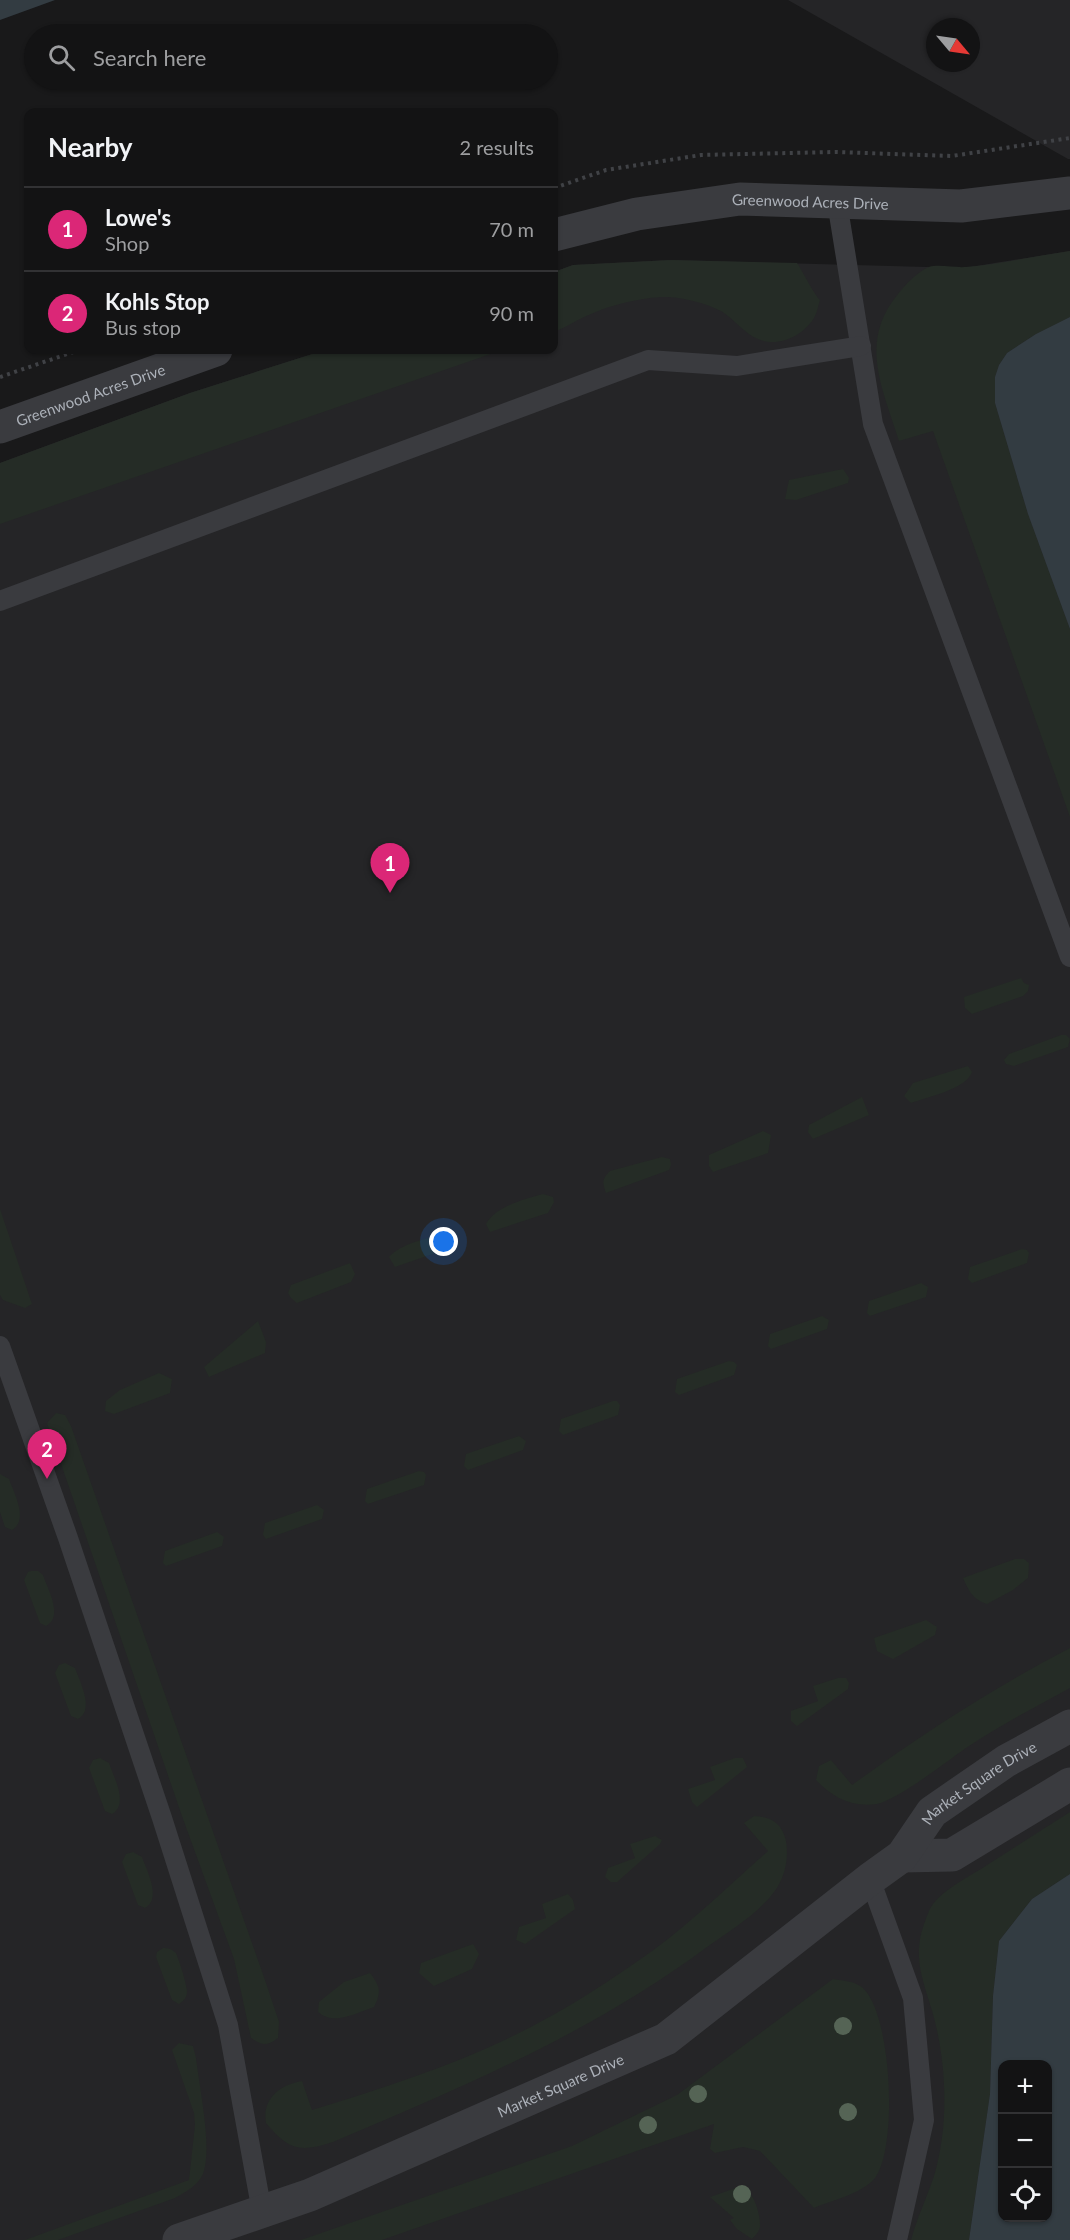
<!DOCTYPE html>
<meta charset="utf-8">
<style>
:root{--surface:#131314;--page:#1c1c1d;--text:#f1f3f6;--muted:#9d9ea0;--line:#323234;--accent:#db2777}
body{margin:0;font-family:Lato,sans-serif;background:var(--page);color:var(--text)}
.controls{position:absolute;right:18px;bottom:18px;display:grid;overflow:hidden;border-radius:12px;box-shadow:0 2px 4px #0004}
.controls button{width:54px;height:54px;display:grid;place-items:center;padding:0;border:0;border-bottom:2px solid var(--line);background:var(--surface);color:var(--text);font:30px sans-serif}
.compass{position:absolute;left:926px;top:18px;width:54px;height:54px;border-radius:50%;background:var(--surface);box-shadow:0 2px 4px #0004;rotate:119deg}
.you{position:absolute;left:444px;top:1242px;width:21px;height:21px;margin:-15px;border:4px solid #fff;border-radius:50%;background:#1a73e8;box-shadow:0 0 0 9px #1a73e833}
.badge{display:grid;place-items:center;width:39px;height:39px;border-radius:50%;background:var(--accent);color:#fff;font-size:20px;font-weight:700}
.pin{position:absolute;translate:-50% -50px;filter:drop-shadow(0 2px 3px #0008)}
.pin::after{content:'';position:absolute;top:32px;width:21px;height:18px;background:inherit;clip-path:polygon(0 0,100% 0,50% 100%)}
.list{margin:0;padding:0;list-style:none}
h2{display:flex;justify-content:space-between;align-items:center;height:78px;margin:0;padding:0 24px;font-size:26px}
h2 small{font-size:20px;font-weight:400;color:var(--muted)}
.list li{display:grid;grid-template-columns:39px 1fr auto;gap:18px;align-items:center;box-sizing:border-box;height:84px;padding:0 24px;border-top:2px solid var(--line)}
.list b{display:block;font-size:22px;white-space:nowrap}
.list p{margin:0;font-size:20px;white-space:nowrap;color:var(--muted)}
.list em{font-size:20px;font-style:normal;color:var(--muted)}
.icon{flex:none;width:33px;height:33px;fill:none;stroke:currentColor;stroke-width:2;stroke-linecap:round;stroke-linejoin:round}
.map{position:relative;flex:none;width:1070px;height:2240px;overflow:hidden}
.search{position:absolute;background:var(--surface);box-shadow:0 2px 4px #0004;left:24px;top:24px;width:534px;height:66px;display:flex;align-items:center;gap:15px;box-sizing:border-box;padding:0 21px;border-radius:33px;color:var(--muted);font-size:22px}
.panel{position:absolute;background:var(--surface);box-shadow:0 2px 4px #0004;left:24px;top:108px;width:534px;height:246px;border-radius:12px}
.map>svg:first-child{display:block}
.built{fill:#252527;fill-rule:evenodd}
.green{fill:#252c26}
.water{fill:#333c42;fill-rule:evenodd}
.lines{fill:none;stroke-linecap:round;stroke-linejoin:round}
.path{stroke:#404246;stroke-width:4;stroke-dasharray:3 4.5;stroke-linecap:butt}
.service{stroke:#3a3b3f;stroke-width:20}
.minor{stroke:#3a3b3f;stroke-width:33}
.tree{fill:#556455}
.labels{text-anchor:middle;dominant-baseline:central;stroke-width:4.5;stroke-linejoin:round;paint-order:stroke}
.street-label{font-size:15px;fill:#acb1b9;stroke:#141415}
</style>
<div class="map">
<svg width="1070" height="2240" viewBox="0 0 1070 2240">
<rect width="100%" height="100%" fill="#19191a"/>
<g class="built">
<path d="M 788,0 L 1070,0 L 1070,159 L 1068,159 ZM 935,27 L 971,27 L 971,63 L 935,63 Z"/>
<path d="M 1070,251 L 1070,2240 L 0,2240 L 0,463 L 190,393 L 325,350 L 554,350 L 554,272 L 573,265 L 671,260 L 964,268 ZM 1002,2064 L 1048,2064 L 1048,2218 L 1002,2218 Z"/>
</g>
<g class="green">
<path d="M 1070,251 L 1070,317 L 1036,334 L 1007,353 L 999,365 L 995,377 L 995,403 L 1028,514 L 1070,629 L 1070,817 L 933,431 L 899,441 C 883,389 858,342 898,294 C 905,285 918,271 929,267 C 939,264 955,268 966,267 C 1000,264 1035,256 1070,251 Z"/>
<path d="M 671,260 L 797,263 C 803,272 815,296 820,300 C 818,306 817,313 814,318 C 803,336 778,348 758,339 C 745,334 734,319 721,311 C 705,303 685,298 668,297 C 647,296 610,305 591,314 C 578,319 567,327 554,332 L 554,272 L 573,265 Z"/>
<path d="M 325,350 L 502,350 L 0,524 L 0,463 L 190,393 Z"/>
<path d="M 843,469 L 849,478 L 848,483 L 796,500 L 785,499 L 789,480 Z"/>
<path d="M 1021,978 L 1024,983 L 1029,985 L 1028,991 L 1023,996 L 972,1014 L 965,1008 L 964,997 Z"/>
<path d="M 1061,1035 L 1066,1035 L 1070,1039 L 1068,1047 L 1014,1066 L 1006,1064 L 1004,1060 L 1009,1054 Z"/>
<path d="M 968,1066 L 972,1072 C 966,1089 928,1097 911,1103 L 904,1096 L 913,1083 Z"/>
<path d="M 862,1097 L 869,1115 L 813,1139 L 808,1132 L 809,1125 Z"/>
<path d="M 763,1131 L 771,1135 L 768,1153 L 713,1172 L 709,1166 L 709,1155 Z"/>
<path d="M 662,1157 L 670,1159 L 671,1165 L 669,1170 L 606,1193 C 602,1182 602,1179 610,1171 Z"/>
<path d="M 543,1194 L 553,1197 L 554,1202 L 548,1213 L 490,1232 L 486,1224 C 496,1206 525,1199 543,1194 Z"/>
<path d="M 0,1209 L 32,1304 L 25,1308 L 3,1300 L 0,1295 Z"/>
<path d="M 452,1233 L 455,1238 L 450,1248 L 395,1267 L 389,1257 C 403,1242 432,1237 452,1233 Z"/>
<path d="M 1022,1249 L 1027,1250 L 1029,1253 L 1027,1263 L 972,1283 L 968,1279 L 970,1267 Z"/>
<path d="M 350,1263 L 355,1274 L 351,1282 L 297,1303 L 291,1298 L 288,1293 L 291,1285 Z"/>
<path d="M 921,1283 L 928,1287 L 926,1297 L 870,1316 L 867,1313 L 869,1301 Z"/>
<path d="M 822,1316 L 829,1320 L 827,1329 L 771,1349 L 768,1346 L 770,1334 Z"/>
<path d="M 258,1321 L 266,1342 L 265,1353 L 209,1377 L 204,1367 Z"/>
<path d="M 729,1361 L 734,1362 L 737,1365 L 734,1375 L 679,1395 L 675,1392 L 677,1379 Z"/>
<path d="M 159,1373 L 172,1379 L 170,1393 L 114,1414 L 105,1411 L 106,1401 L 120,1390 Z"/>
<path d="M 613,1401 L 617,1401 L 620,1405 L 618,1415 L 563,1435 L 559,1431 L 561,1419 Z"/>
<path d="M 56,1413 L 65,1415 L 71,1426 L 266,1983 L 279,2022 L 278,2038 C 267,2046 263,2046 251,2038 L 234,1959 L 183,1819 L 47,1423 Z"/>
<path d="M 519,1436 L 526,1441 L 523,1450 L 468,1470 L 464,1466 L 466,1454 Z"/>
<path d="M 419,1471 L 424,1472 L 426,1475 L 424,1485 L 368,1504 L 365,1501 L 367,1489 Z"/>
<path d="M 0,1474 L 9,1479 C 14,1493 29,1520 12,1530 L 5,1527 L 0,1512 Z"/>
<path d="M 317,1505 L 324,1510 L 322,1519 L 266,1539 L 263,1535 L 265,1523 Z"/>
<path d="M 217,1532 L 224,1537 L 222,1546 L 166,1566 L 163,1563 L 165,1551 Z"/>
<path d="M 1015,1559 L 1024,1559 L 1029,1563 L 1028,1578 L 1013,1590 L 987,1604 C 973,1600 969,1591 963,1578 Z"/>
<path d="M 31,1571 L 38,1571 L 43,1575 C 48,1590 64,1617 46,1626 L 40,1623 L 24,1580 L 28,1572 Z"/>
<path d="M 926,1620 L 937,1627 L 935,1635 L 893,1659 L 877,1651 L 874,1638 Z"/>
<path d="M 1070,1648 L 1070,1688 C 1035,1707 999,1726 966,1748 C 946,1762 899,1799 877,1804 C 852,1808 832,1797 816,1780 L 819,1766 L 831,1760 L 852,1785 C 922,1734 993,1688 1070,1648 Z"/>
<path d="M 65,1663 L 75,1668 C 80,1682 95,1710 78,1719 L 71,1716 L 55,1673 L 59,1665 Z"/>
<path d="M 838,1678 L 846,1678 L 849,1683 L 848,1689 L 797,1726 L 791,1721 L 791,1711 L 818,1701 L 813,1686 Z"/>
<path d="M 100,1758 L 109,1763 C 114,1778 129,1804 112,1814 L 105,1811 L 89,1768 L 93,1760 Z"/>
<path d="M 735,1758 L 743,1758 L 747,1767 L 697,1807 L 692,1802 L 688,1789 L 715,1780 L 710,1767 Z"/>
<path d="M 1070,1812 L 1070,1874 L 1032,1899 L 999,1941 L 993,1996 L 990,2094 L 969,2240 L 911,2240 C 917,2218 927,2197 934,2176 C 948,2129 947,2073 936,2026 C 928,1989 910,1963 924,1924 C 926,1919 928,1912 931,1907 C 940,1892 966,1878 981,1869 C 1011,1850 1040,1831 1070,1812 Z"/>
<path d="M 754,1816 C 772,1817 782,1823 786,1841 C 789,1858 785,1878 774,1892 C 758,1914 729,1931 707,1947 C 593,2032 463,2087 333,2142 C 300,2153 288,2150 266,2123 C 262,2099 279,2085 302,2081 L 312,2110 C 383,2088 455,2065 521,2032 C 561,2012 599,1988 635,1963 C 683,1931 725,1889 768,1851 L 744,1823 Z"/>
<path d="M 655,1836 L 662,1840 L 660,1844 L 617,1882 L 611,1882 L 605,1877 L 608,1868 L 635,1858 L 630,1844 Z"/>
<path d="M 133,1852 L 142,1857 C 147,1871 162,1899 145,1908 L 138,1905 L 122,1862 L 126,1854 Z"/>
<path d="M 568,1894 L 573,1900 L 575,1909 L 525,1944 L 516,1940 L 519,1927 L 546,1918 L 542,1904 Z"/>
<path d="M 473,1944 L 479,1954 L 472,1969 L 434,1986 L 419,1973 L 421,1963 Z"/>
<path d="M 163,1948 C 168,1948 172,1949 176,1953 C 179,1960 187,1985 187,1992 C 187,1998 183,2001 179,2004 L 172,2000 L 156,1957 L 157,1952 Z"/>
<path d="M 370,1973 C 380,1986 382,1992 374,2007 C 356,2013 334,2026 318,2012 L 319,2002 L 344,1982 Z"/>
<path d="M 833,1979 C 844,1981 855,1981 863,1988 C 892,2015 898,2148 875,2178 C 862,2194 832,2200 814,2208 L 760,2151 L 743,2147 L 715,2153 L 710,2149 L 714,2124 L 382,2240 L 301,2240 L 572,2146 L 677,2095 Z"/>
<path d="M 179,2043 L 193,2046 L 196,2058 C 199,2085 213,2150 203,2174 C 197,2186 187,2191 175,2198 L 58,2240 L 25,2240 L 189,2180 L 195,2125 L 194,2113 L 172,2050 Z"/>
<path d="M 736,2188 C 738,2188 744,2189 746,2190 C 755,2195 761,2217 760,2227 C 759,2232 755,2236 752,2239 L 737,2229 L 730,2220 L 734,2218 L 710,2197 Z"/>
</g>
<g class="water">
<path d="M 0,0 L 55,0 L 0,20 Z"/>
<path d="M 1070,317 L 1070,629 L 1028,514 L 995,403 L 995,377 L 999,365 L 1007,353 L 1036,334 Z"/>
<path d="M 1070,1874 L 1070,2240 L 969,2240 L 990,2094 L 993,1996 L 999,1941 L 1032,1899 ZM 1002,2064 L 1048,2064 L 1048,2218 L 1002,2218 Z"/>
</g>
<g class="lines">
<g class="path">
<path d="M 554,188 L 606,170 L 701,155 L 835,152 L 952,156 L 1070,138"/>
<path d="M 0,377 L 79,350"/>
</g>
<g class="service">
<path d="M 837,202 L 873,424 L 1070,957"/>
<path d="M 0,601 L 648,360 L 737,366 L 861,346"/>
<path d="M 0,1346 L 68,1538 L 162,1818 L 228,2025 L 262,2212"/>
<path d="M 870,1879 L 913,1998 L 924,2120 L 897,2240"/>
</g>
<g class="minor">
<path id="s1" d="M 554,235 L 637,214 L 740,199 L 961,206 L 1070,193"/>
<path id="s2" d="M 0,427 L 216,350"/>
<path d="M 902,1856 L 952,1855 L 1070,1784"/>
<path id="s3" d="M 179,2240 L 310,2195 L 666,2039 L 870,1879 L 902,1856 L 932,1812 L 1006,1761 L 1070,1726"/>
</g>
</g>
<g class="tree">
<circle cx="843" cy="2026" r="9"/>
<circle cx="698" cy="2094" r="9"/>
<circle cx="848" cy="2112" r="9"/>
<circle cx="648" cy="2125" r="9"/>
<circle cx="742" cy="2194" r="9"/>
</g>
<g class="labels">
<g class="street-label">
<text stroke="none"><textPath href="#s1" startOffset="260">Greenwood Acres Drive</textPath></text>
<text stroke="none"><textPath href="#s2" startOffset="96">Greenwood Acres Drive</textPath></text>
<text stroke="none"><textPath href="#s3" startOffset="934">Market Square Drive</textPath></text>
<text stroke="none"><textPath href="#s3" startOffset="412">Market Square Drive</textPath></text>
</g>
</g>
</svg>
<div class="controls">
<button>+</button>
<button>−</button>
<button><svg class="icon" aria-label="locate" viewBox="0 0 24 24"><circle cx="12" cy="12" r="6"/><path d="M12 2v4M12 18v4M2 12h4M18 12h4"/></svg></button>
</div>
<svg class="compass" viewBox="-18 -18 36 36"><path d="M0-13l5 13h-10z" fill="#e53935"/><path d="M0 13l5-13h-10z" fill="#9d9ea0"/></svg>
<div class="you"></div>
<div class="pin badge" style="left:390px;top:893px">1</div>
<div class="pin badge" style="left:47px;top:1479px">2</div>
<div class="search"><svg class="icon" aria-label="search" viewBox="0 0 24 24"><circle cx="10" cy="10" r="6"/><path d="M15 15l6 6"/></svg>Search here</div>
<section class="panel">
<h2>Nearby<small>2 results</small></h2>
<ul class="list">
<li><span class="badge">1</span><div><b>Lowe's</b><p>Shop</p></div><em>70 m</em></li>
<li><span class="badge">2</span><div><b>Kohls Stop</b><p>Bus stop</p></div><em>90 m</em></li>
</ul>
</section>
</div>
